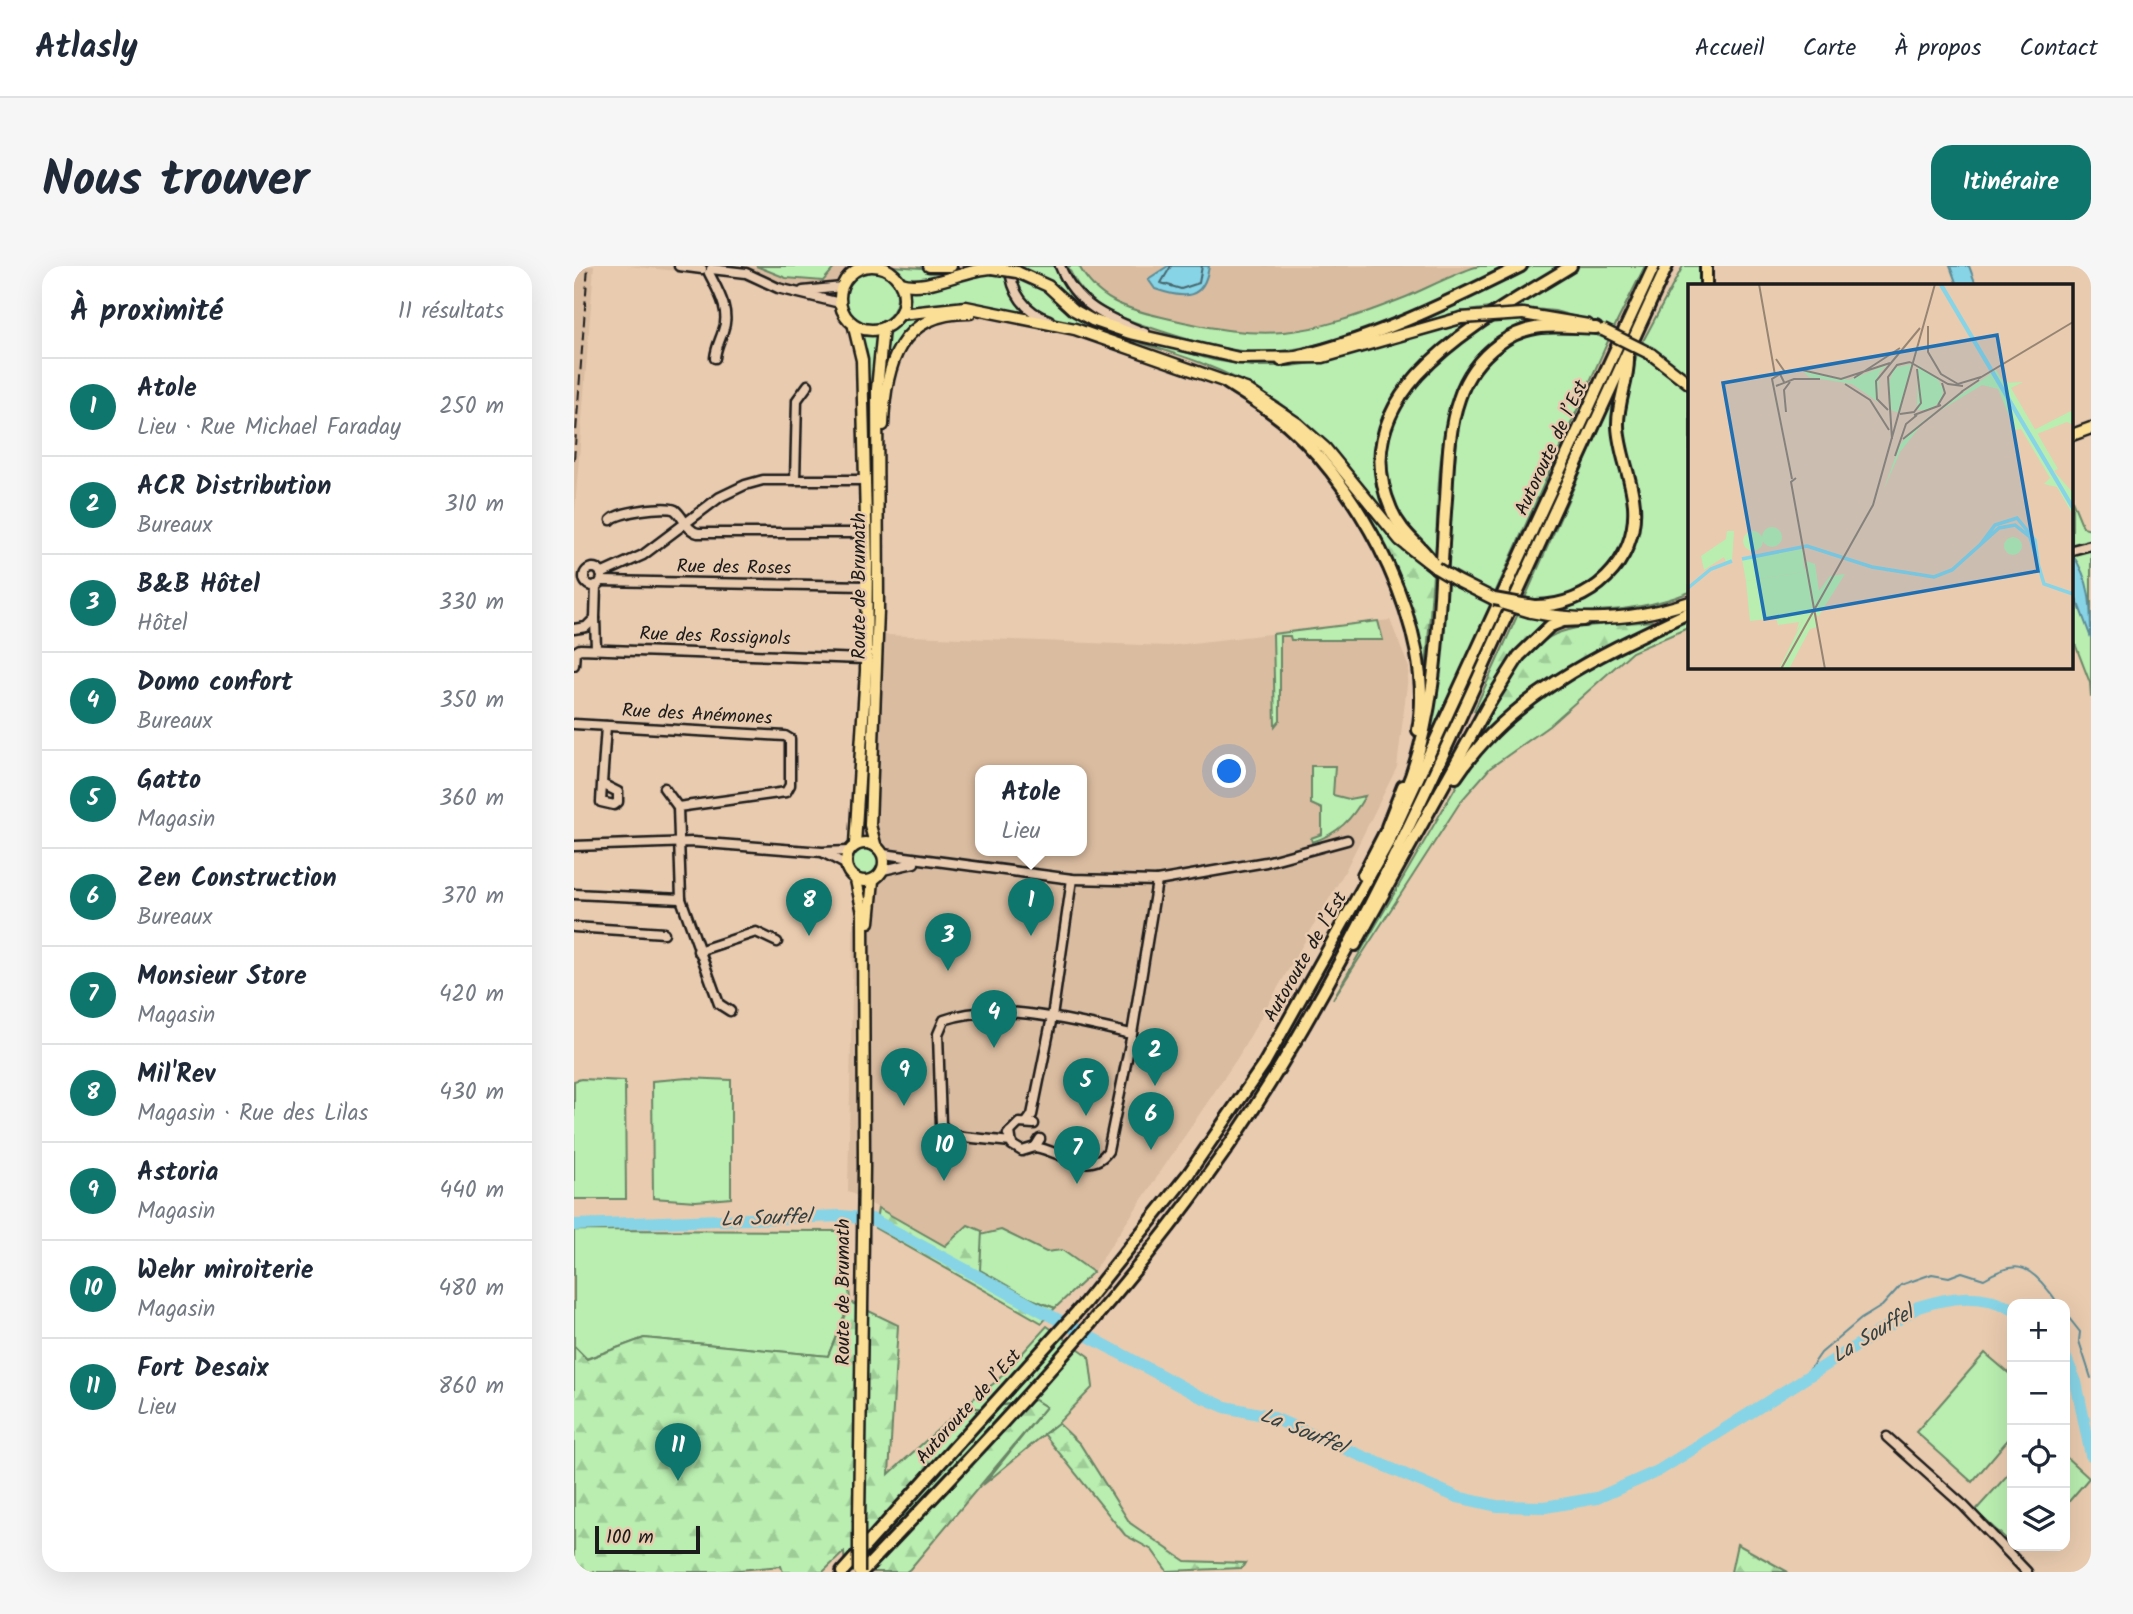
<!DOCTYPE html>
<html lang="fr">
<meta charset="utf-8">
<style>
:root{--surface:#fff;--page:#f6f6f7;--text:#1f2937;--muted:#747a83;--line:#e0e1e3;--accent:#0f766e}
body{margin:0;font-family:Kalam,sans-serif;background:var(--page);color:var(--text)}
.controls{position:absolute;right:21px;bottom:21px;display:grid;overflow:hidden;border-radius:14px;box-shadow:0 7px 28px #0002}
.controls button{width:63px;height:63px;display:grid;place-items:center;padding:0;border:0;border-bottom:2px solid var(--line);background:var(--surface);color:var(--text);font:35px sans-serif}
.scale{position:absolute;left:21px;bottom:18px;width:105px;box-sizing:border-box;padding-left:7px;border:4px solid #1c1c1c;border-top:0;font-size:19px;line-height:24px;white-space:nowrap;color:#1c1c1c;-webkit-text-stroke:5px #e9cbaf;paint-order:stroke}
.you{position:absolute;left:656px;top:506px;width:24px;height:24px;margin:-18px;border:5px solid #fff;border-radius:50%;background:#1a73e8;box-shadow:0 0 0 10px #1a73e833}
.badge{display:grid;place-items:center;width:46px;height:46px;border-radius:50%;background:var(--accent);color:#fff;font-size:23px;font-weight:700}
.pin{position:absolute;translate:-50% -58px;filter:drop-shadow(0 2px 4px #0008)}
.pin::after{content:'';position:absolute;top:37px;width:24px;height:21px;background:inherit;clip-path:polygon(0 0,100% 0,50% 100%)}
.popup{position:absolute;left:401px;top:499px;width:112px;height:91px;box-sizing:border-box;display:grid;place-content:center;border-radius:14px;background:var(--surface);filter:drop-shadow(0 2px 5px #0005);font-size:23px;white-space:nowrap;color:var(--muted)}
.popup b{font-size:26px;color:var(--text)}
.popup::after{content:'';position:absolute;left:50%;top:100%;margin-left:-14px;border:14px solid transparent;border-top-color:var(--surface)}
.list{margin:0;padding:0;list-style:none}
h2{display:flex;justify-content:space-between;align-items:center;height:91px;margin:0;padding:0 28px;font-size:30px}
h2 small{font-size:23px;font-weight:400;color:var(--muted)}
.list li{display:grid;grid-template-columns:46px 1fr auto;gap:21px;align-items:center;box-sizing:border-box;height:98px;padding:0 28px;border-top:2px solid var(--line)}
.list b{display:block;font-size:26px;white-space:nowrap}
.list p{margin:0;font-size:23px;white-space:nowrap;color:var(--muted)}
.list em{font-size:23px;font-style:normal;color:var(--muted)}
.icon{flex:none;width:38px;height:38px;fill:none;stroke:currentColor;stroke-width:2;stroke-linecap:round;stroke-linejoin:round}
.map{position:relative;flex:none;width:1517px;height:1306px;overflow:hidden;border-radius:21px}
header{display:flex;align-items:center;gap:42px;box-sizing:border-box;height:98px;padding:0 35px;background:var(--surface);border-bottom:2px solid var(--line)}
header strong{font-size:33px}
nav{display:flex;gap:38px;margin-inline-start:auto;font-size:24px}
.intro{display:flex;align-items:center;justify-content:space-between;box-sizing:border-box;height:168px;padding:0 42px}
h1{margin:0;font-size:49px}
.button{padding:18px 32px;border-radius:21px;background:var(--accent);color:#fff;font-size:24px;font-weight:700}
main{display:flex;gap:42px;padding:0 42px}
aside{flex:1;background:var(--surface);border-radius:21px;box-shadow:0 7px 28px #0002}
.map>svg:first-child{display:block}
.built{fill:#dabca0;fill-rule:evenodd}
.grass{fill:#b9eeb0;stroke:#6a8566;stroke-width:2}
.forest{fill:url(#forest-firs);stroke:#6a8566;stroke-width:2}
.water{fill:#87d4e6;stroke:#5c8a95;stroke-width:2}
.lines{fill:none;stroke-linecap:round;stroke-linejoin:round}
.shore{stroke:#47666d;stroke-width:2}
.stream{stroke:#5c8a95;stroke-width:2}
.river{stroke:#87d4e6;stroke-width:12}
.minor-casing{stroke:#1c1c1c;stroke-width:13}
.major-casing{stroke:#1c1c1c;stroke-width:15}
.highway-casing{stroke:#1c1c1c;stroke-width:16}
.minor{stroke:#e9cbaf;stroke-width:8}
.major{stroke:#fbdf96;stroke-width:10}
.highway{stroke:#fbdf96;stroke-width:10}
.rail{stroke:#1c1c1c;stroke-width:2;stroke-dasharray:10 5;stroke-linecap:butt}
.major-bridge-casing{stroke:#1c1c1c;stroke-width:15;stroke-linecap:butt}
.highway-bridge-casing{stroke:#1c1c1c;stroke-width:16;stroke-linecap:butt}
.major-bridge{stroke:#fbdf96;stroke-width:10}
.highway-bridge{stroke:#fbdf96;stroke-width:10}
.labels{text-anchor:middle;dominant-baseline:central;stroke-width:5;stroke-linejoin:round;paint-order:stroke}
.street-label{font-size:19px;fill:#1c1c1c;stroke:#e9cbaf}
.water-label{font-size:21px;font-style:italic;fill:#314144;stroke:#e9cbaf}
.inset-river{fill:none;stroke:#87d4e6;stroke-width:3.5}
.inset-road{fill:none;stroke:#978574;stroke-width:2}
.view{fill:#1f6fb2;fill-opacity:0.15;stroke:#1f6fb2;stroke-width:3.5}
.inset-edge{fill:none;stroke:#1c1c1c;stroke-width:3.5}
</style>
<header>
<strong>Atlasly</strong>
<nav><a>Accueil</a><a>Carte</a><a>À propos</a><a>Contact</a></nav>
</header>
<div class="intro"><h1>Nous trouver</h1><a class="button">Itinéraire</a></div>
<main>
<aside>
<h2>À proximité<small>11 résultats</small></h2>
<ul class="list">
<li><span class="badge">1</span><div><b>Atole</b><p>Lieu · Rue Michael Faraday</p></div><em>250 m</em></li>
<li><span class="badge">2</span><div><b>ACR Distribution</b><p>Bureaux</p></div><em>310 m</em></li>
<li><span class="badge">3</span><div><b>B&amp;B Hôtel</b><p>Hôtel</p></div><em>330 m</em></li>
<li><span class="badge">4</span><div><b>Domo confort</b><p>Bureaux</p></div><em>350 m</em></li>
<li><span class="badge">5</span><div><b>Gatto</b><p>Magasin</p></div><em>360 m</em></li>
<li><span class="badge">6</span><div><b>Zen Construction</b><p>Bureaux</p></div><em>370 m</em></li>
<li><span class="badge">7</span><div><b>Monsieur Store</b><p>Magasin</p></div><em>420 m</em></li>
<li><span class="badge">8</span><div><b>Mil'Rev</b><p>Magasin · Rue des Lilas</p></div><em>430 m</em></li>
<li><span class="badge">9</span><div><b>Astoria</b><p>Magasin</p></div><em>440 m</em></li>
<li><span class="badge">10</span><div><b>Wehr miroiterie</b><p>Magasin</p></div><em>480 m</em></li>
<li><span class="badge">11</span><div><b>Fort Desaix</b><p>Lieu</p></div><em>860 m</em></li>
</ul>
</aside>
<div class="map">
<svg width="1517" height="1306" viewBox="0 0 1517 1306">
<defs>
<pattern id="forest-firs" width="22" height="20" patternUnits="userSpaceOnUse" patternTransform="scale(1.75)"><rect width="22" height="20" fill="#b9eeb0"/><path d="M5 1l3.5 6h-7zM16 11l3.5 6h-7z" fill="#9ecc97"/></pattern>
</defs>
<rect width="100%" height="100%" fill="#e9cbaf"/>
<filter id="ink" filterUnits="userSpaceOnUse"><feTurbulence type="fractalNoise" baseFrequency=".0143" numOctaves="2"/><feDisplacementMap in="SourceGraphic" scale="14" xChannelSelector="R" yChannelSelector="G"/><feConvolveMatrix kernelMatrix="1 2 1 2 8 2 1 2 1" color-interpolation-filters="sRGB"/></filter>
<g filter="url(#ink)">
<g class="built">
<path d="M 0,0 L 20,0 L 0,255 Z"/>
<path d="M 54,0 L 904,0 L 779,52 L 732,65 L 684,69 L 658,67 L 588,52 L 584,97 L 479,65 L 414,53 L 371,55 L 351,63 L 340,72 L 318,47 L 323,30 L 318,16 L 294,5 L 279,11 L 270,30 L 248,37 L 153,10 Z"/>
<path d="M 816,354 L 835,402 L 823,501 L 770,607 L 664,791 L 519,1006 L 394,959 L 372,980 L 274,925 L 281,578 L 303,488 L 310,369 L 593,380 ZM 406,504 L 508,504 L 508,584 L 406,584 Z"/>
</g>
<g class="grass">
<path d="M 182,0 L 262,0 L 249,15 L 212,12 Z"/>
<path d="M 318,0 L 362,3 L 386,2 L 386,4 L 344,17 L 331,16 Z"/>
<path d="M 444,0 L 481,0 L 507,43 L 466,10 Z"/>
<path d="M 494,0 L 505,0 C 523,34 552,43 588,51 C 695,77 731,71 832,31 C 849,24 892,2 906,0 C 915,0 924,0 933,0 C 864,34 756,90 678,86 C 643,84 609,72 575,61 C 541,50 508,37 494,0 Z"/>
<path d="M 958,0 L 986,0 L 922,41 L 880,47 L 780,78 L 910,24 Z"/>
<path d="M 1004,0 L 1071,0 L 1040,62 L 981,45 L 938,41 Z"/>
<path d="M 1109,0 L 1129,0 L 1130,19 L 1116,19 L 1116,111 L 1068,77 Z"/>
<circle cx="296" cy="31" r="27"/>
<path d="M 418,7 L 430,8 L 437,28 L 451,47 L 450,50 L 384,38 L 332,42 L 334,25 L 388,11 Z"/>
<path d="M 438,10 L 470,21 L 494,43 L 577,76 L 639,94 L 678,100 L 717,100 L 754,95 L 860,64 L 899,56 C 834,96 777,168 814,248 L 812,249 C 784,214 757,177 722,149 C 649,92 555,75 468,49 L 451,36 Z"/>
<path d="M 372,45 C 325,76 313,77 307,136 L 312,70 L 332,52 Z"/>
<path d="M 944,53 L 957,55 C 944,60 930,65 918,74 C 859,119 866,225 861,292 C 846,275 829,258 819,236 C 794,177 829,116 877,82 C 889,74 904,59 917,55 C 925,52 936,55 944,53 Z"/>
<path d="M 970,63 L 1012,66 L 1035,73 L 921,327 L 871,300 L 886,144 C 901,101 927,77 970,63 Z"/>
<path d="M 288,68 L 303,70 L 300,107 L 301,331 L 293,560 L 288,560 L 287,542 Z"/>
<path d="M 1063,87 L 1116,123 L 1116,326 C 1076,342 1034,347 990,345 L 1017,329 L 1060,272 L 1048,154 Z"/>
<path d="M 1037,137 L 1040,138 L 1039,151 C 1045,180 1056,212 1057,241 C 1059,303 1007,339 950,334 Z"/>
<path d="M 1498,234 L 1509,261 L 1517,263 L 1517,431 L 1516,417 L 1498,370 Z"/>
<path d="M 870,315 L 917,339 L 853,477 L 852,477 Z"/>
<path d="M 1116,351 L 1116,361 L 1058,386 L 975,460 L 916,502 L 887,535 L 759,733 L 894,500 L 926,465 L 950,445 L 1022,397 Z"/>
<path d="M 804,355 L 809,374 L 717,374 L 716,370 L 706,370 L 706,454 L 701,460 L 699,368 Z"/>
<path d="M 737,500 L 761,500 L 759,529 L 775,533 L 791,530 C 778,553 764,568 738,576 L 737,572 L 748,568 L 748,543 L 737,538 Z"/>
<circle cx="292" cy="596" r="13"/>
<path d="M 114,812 L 157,814 L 157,932 L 122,935 L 79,932 L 78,815 Z"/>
<path d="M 7,813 L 51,815 L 52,933 L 0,933 L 0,815 Z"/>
<path d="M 0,964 L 271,965 L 276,1036 L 254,1090 L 70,1072 L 12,1093 L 0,1080 Z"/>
<path d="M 427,964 L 472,986 L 488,984 L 519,1006 L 481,1042 L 455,1032 L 406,1004 L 406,969 Z"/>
<path d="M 473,1060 L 515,1090 L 519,1121 L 484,1157 L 409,1219 L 472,1141 L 461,1134 L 406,1143 L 391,1139 L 423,1115 Z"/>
<path d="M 1411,1087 L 1438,1110 L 1438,1169 L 1398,1216 L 1342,1166 Z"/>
<path d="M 1491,1190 L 1515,1212 L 1491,1240 Z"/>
<path d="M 1438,1204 L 1438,1278 L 1401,1245 Z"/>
</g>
<g class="forest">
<path d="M 752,193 L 817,271 L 859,308 L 851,416 L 833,334 Z"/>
<path d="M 944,348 L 973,356 L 941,388 L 905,447 L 900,445 Z"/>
<path d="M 1078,355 L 1080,358 C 1015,389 954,424 903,475 C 921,442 948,378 987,366 C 1014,357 1049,358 1078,355 Z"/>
<path d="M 304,942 L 371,980 L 394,959 L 408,965 L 406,1004 L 455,1032 L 481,1042 L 468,1057 L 301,962 Z"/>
<path d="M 276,1036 L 324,1059 L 315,1208 L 391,1139 L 406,1143 L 461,1134 L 472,1141 L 336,1303 L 332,1306 L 271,1306 L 270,1286 L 249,1306 L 209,1306 L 207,1300 L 145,1306 L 0,1306 L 0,1080 L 13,1093 L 70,1072 L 254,1090 Z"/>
<path d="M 484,1157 L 506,1178 L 556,1257 L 611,1295 L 671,1297 L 668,1302 L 593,1305 L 578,1284 L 551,1269 L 470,1168 Z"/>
<path d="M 1163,1278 L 1214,1306 L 1157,1306 Z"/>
</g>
<g class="water">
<path d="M 594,0 L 635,0 C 630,35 610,33 581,23 L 574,13 Z"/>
<path d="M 1376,0 L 1395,0 L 1402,19 L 1383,19 Z"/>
<path d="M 1498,288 C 1517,315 1517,338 1517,372 L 1498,321 Z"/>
</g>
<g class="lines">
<path class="shore" d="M 597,0 L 587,17 L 607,23 L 625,17 L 628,0"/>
<g class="stream">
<path d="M 1491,1047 L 1506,1066 L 1505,1075 L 1517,1112"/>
<path d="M 1229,1113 L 1247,1087 L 1287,1053 L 1308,1040 L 1327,1019 L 1358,1008 L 1375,1011 L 1388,1006 L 1410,1013 C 1440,995 1453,997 1474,1024 C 1478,1029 1481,1031 1483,1038"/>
</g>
<g class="river">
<path d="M 0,959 L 267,950 L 298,953 L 623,1129 L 651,1141 L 695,1150 L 883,1231 L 923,1240 L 971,1241 L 1023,1232 L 1084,1205 L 1344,1041 C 1375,1031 1408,1026 1438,1043"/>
<path d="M 1491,1090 L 1502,1116 L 1517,1189"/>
</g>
<defs>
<g id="minor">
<path d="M 105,0 L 128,3"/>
<path d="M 486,0 C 502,40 534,52 571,67"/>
<path d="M 436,1 C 437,26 451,46 475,54"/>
<path d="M 137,3 L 172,7 L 204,22 L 266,37"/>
<path d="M 135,7 C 144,25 157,45 149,65 C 146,75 142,81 141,92"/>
<path d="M 229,25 L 268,21"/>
<path d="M 221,214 L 223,134 L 234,119"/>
<path d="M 37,254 C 43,246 92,239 101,244 C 110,251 112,264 124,267 L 292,267"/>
<path d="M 1498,284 L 1517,279"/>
<circle cx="19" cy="311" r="9"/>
<path d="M 27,308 L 69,289 L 146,231 L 171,219 L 189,214 L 290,214"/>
<path d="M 27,315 L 293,320"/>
<path d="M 21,352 L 22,383"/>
<path d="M 0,363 L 12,361 L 21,352 L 22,319"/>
<path d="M 0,399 L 1,386 L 6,383 L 290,393"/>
<path d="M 0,458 L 211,470 L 216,473 L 216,519 L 212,526 L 104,541 L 107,633 L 145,738 L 156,745"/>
<path d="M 28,518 L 27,536 L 40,539 L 44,536 L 44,526 L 28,518 L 32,460"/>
<path d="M 90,522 L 104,541"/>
<path d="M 0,580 L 119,576 L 248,586 L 275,585"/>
<path d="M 250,587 L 271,598"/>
<path d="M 309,588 L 498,613 L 583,615 L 692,596 L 773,574"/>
<path d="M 309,604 L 340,597"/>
<path d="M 0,628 L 107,633"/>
<path d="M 0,661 L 90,667"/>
<path d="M 124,685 L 182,666 L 203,676"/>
<path d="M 453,856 L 458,849 L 478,751 L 498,613"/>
<path d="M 436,866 L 438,879 L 448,885 L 461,881 L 466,873"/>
<path d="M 434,868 L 445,857 L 460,858"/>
<path d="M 437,876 L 380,870 L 367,859 L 364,768 L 370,754 C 425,734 503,756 558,768"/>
<path d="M 461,881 C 486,885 516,911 534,885 L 558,768 L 583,615"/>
<path d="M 1313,1171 L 1390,1240 L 1453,1306"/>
</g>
<g id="major">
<circle cx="298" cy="32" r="32"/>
<path d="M 355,0 L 377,0"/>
<path d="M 443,6 L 474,20 L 500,44 L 518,54 L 556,67 L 665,92 L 749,91 L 887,52"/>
<path d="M 327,17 C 352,26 390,3 418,2"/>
<path d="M 326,48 L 392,41 L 501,63 L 672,123 L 724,158 L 751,182 L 826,274 L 862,302"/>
<path d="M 949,48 L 1014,59"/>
<path d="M 280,61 L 288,94 L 293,295 L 292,405 L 281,578"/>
<path d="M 1077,88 L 1116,118"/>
<path d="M 309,159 C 311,99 325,46 396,47"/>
<path d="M 1498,169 L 1517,162"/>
<path d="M 882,314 L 920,333"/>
<path d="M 957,346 C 1011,357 1065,353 1116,336"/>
<circle cx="291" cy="596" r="19"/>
<path d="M 301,578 L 296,559 L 304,344 L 303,123 L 309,62"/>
<path d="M 282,614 L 289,647 L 290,901 L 285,1254"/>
<path d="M 295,656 L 299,614"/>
</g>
<g id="highway">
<path d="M 1132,0 L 1132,19"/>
<path d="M 707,94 C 790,78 871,38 947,0"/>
<path d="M 653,117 C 676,132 699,145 718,163 C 789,227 863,367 844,464"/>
<path d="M 862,302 C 851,281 828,270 817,243 C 765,122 916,51 997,0"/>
<path d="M 960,340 C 1016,341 1064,296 1060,239 C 1058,212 1045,187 1044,160 C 1043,136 1055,114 1054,91"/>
<path d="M 882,511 C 937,428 1029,387 1116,346"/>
<path d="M 830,528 C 868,439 864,329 872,233 C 874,200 874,164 885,133 C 892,111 906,92 925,78 C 957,54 985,61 1022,62"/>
<path d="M 813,561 L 829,520"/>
<path d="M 789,609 L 817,555"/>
<path d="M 781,679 L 913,441 L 945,390 L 976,360 L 989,355 L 1010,354"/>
<path d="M 268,1306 L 510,1038 L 615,907 L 690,798 L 816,573 L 1080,0"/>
<path d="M 288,1306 C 433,1153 584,997 696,817 C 783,676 853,525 921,375 C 978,250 1036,125 1093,0"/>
</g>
</defs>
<use href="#minor" class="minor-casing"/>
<use href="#major" class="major-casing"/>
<use href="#highway" class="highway-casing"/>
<use href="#minor" class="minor"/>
<use href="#major" class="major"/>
<use href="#highway" class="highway"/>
<g class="rail">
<path d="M 0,8 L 1,0"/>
<path d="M 0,194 L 14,0"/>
</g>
<defs>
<g id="major-bridge">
<path d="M 418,2 L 443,6"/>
<path d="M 887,52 L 949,48"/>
<path d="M 1029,64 L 1077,88"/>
<path d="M 862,302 L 882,314"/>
<path d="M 930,338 L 957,346"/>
<path d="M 285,1306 L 285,1254"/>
</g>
<path id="highway-bridge" d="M 920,333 L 960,340"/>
</defs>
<use href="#major-bridge" class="major-bridge-casing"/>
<use href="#highway-bridge" class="highway-bridge-casing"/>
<use href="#major-bridge" class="major-bridge"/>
<use href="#highway-bridge" class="highway-bridge"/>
</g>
</g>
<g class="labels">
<g class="street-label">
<text transform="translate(978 182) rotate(-65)">Autoroute de l’Est</text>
<text transform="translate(160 302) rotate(1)">Rue des Roses</text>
<text transform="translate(286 320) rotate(-90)">Route de Brumath</text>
<text transform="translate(141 371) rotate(2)">Rue des Rossignols</text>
<text transform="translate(123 449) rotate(3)">Rue des Anémones</text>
<text transform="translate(732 691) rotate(-60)">Autoroute de l’Est</text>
<text transform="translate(270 1026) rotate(-90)">Route de Brumath</text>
<text transform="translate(395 1141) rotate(-48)">Autoroute de l’Est</text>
</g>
<g class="water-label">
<text transform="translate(192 953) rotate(-2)">La Souffel</text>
<text transform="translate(1299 1069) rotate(-31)">La Souffel</text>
<text transform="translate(729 1166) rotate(22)">La Souffel</text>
</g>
</g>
<g transform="translate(1114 18)">
<rect width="385" height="385" fill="#e9cbaf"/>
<path d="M 224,80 L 212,129 L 202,126 L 200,101 L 206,84 ZM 199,81 L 191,89 L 190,118 L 164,100 L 121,93 L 115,87 L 161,96 ZM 230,81 L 250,95 L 255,105 L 254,116 L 242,126 L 229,126 ZM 308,86 L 316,99 L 335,98 L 323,104 L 370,185 L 366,187 L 385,209 L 385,231 L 369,203 L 356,200 L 362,194 L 333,145 L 327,146 L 310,105 L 294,101 L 238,135 L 212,168 L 195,207 L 212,161 L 221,149 L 239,134 ZM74 253a10 10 0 1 1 20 0a10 10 0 1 1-20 0ZM55 257a10 10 0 1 1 20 0a10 10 0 1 1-20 0ZM316 262a9 9 0 1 1 18 0a9 9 0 1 1-18 0ZM 115,265 L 116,288 L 58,297 L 54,275 ZM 125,323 L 129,343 L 122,345 L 101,385 L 91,385 L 115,336 L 101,331 L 114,327 L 116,333 Z" fill="#b9eeb0"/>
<path d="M 118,277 L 127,280 L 131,307 L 142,292 L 157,290 L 130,333 L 125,323 L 117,334 L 114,328 L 102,331 L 115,336 L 108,348 L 111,338 L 90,341 L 88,334 L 62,337 L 58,297 L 116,288 Z" fill="#b9eeb0"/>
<path d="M 385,126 L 385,141 L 379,138 L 349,150 L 346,146 Z" fill="#b9eeb0"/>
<path d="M 39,247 L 46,247 L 44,277 L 38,278 L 36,273 L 16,286 L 13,272 L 38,255 Z" fill="#b9eeb0"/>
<path d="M 250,0 L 255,0 L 385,220 L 385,228 Z" fill="#87d4e6"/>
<path class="inset-river" d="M 292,261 L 307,241 L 329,234 L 347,256 L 350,279M 54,275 L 119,262 L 184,283 L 246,293 L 264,286 L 311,244 L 327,241 L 342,253 L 356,300 L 385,310M 0,304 L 23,285 L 44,277"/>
<path class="inset-road" d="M 71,0 L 87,91M 240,42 L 240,68 L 253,90 L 270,100 L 293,93M 88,75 L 97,88 L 114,86 L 153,95 L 202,79M 222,78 L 260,100 L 275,102M 166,94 L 212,64M 290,95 L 385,38M 96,98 L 92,90 L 84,95 L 104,195M 157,100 L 182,116 L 201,146M 88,102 L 106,95 L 132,95M 273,108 L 291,96M 250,121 L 257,109 L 254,99M 200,126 L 189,115 L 188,97 L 232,44M 98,128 L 96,106 L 102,98M 212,130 L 226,128 L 233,119 L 229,85M 226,131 L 253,121M 204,155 L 200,93 L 209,81 L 222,78M 215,155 L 275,107M 207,172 L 218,140 L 229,131M 108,194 L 103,198 L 137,385M 93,385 L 185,221 L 247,0"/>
<path class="view" d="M 309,51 L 350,287 L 77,335 L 35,99 Z"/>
<rect width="385" height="385" class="inset-edge"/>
</g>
</svg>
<div class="controls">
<button>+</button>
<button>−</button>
<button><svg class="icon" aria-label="locate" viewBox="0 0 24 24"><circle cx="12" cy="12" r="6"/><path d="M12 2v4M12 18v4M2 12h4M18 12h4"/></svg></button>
<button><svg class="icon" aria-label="layers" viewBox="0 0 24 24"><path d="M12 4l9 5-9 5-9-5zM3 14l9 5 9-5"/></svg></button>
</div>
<div class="scale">100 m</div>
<div class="you"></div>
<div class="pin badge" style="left:457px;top:670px">1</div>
<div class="popup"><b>Atole</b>Lieu</div>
<div class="pin badge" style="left:581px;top:820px">2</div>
<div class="pin badge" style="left:374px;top:705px">3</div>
<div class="pin badge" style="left:420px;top:782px">4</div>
<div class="pin badge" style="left:512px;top:850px">5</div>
<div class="pin badge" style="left:577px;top:884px">6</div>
<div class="pin badge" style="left:503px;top:918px">7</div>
<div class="pin badge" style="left:235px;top:670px">8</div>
<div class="pin badge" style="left:330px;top:840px">9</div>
<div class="pin badge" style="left:370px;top:915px">10</div>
<div class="pin badge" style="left:104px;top:1215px">11</div>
</div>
</main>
